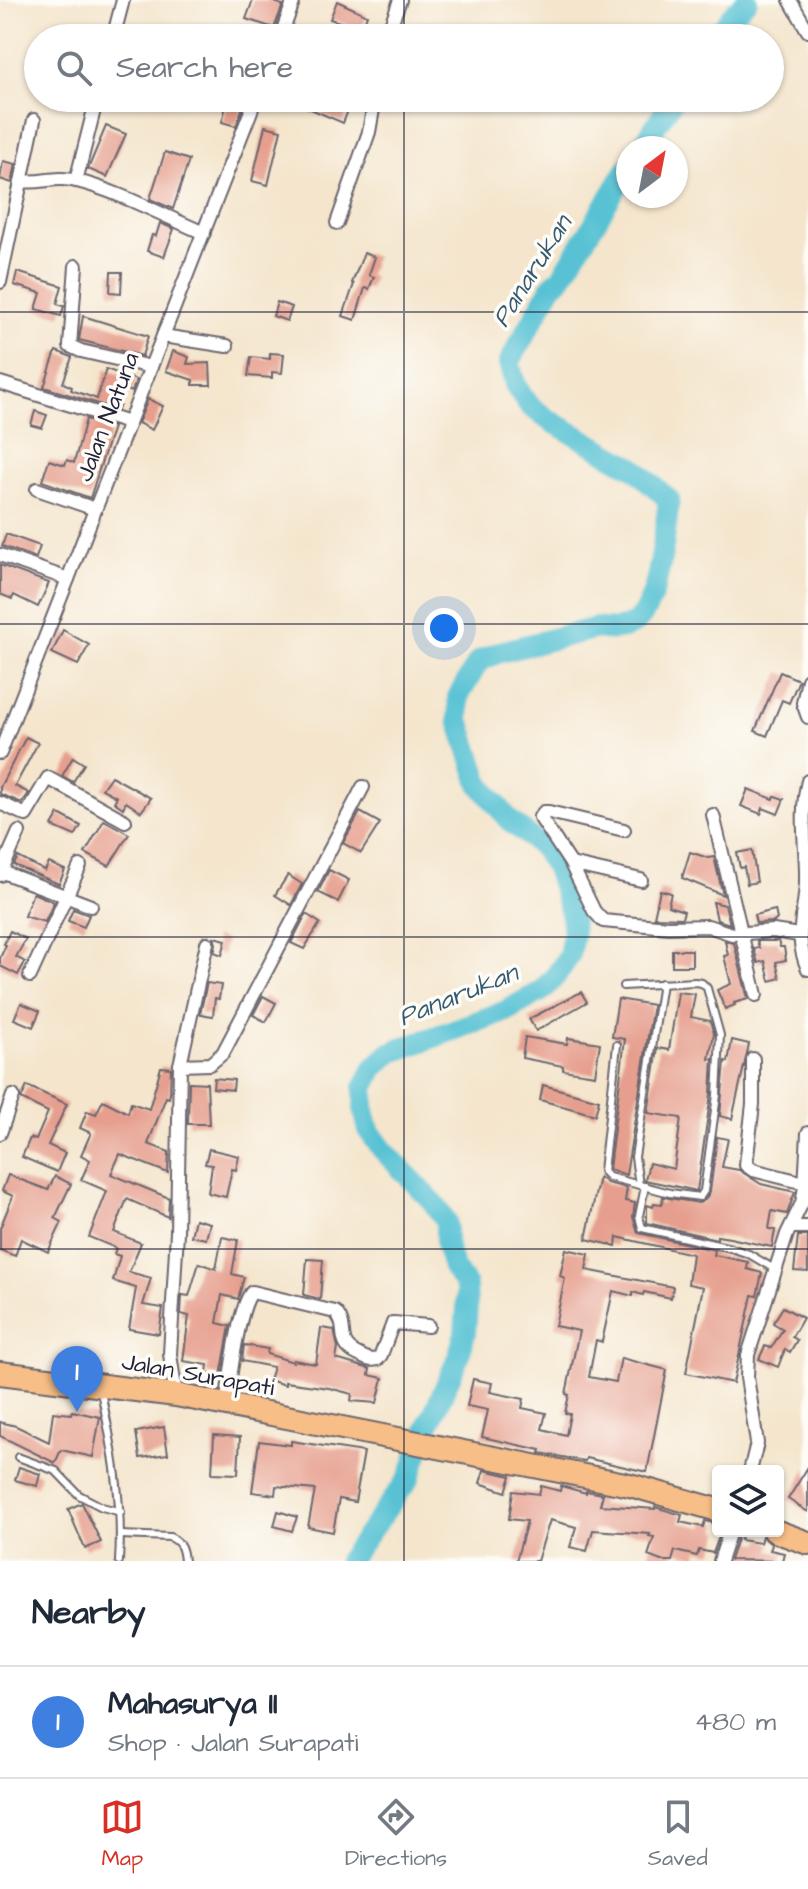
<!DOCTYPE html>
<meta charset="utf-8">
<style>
:root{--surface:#fff;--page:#f2f2f3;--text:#1f2937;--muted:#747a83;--line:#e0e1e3;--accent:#d93025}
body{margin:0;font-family:"Architects Daughter",sans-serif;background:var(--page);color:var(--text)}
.controls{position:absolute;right:24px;bottom:24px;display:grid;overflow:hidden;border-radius:8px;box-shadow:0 2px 6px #0004}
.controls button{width:72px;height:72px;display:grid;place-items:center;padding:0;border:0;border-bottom:2px solid var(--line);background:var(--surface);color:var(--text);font:40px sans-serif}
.compass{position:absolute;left:616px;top:136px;width:72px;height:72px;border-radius:50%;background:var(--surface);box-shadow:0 2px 6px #0004;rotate:32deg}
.you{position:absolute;left:444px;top:628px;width:28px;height:28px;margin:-20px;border:6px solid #fff;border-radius:50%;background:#1a73e8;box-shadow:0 0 0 12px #1a73e833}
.badge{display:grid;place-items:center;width:52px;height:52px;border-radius:50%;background:var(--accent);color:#fff;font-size:26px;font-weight:700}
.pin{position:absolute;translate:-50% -66px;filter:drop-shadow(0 2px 4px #0008)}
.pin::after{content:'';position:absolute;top:42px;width:28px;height:24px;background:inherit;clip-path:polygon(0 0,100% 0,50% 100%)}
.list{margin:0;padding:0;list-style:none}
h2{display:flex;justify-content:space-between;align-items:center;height:104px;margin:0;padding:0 32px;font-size:34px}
h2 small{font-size:26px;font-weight:400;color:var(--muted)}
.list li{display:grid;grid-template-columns:52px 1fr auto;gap:24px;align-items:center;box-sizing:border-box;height:112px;padding:0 32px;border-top:2px solid var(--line)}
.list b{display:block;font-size:30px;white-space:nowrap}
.list p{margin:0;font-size:26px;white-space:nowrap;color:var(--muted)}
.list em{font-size:26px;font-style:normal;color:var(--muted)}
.icon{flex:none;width:44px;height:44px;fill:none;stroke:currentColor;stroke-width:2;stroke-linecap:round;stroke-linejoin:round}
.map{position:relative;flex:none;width:808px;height:1561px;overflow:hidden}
.search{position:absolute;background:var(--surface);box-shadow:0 2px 6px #0004;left:24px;right:24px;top:24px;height:88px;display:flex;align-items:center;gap:20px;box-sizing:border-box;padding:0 28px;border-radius:44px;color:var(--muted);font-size:30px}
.sheet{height:216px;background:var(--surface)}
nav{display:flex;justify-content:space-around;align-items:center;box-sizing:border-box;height:112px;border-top:2px solid var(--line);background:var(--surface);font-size:22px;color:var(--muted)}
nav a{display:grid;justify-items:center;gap:4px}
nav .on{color:var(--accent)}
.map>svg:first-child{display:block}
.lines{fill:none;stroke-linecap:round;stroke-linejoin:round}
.river{stroke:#58c2d4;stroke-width:22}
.building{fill:#e69f8e}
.service-casing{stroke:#6c666e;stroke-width:10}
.minor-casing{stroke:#6c666e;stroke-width:16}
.trunk-casing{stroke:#6c666e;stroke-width:26}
.service{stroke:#fff;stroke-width:6}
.minor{stroke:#fff;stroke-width:12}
.trunk{stroke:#f7be87;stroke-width:22}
.grid{fill:none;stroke:#22223b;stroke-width:2;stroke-opacity:0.55}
.labels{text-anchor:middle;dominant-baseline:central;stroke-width:7;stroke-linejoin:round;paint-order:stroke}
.street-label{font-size:24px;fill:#22223b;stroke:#fdfcf7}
.water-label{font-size:26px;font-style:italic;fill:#355a71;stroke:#fdfcf7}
</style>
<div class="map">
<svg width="808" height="1561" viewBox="0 0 808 1561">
<rect width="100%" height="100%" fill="#fdfcf7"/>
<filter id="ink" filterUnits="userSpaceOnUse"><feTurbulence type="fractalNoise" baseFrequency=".0125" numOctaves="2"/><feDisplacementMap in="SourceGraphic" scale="16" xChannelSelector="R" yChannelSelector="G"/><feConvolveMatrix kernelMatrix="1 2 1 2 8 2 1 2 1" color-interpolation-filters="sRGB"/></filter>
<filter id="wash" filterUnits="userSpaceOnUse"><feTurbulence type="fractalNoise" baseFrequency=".006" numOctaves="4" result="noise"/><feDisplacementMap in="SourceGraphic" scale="32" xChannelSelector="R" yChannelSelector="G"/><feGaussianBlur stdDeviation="1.8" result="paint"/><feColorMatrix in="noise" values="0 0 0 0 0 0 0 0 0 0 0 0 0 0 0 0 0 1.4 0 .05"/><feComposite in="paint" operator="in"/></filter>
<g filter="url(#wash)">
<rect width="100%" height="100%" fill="#f4e5cc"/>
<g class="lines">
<g class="river">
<path d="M 715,38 L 732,15 L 747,0"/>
<path d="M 641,148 L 674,98"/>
<path d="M 348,1561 L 409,1478 L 430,1422 L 458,1358 L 465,1333 L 467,1308 L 466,1286 L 453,1267 L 446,1244 L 446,1221 L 433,1202 L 383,1150 L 369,1131 L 364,1110 L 364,1088 L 374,1068 L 390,1053 L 506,1011 L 543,990 L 557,974 L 569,956 L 573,934 L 571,912 L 556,868 L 543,848 L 509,820 L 480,784 L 459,720 L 458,697 L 479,661 L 500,652 L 597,628 C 611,631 628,630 638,620 C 660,599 665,529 669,500 L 634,468 L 549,420 L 530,406 L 516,387 L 509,363 L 552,286 L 561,278 L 628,168"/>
</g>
</g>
<g id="blocks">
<g class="building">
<path d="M 253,0 L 268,0 L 283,5 L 274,28 L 246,19 Z"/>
<path d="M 337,1 L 367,15 L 362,29 L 330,19 Z"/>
<path d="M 228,98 L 246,98 L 236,126 L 222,122 Z"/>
<path d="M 285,98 L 353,98 L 343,123 Z"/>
<path d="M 106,126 L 126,134 L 107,177 L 88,169 Z"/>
<path d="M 265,126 L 281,130 L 268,185 L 252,181 Z"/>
<path d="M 165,152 L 189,160 L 173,209 L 150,199 Z"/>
<path d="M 3,161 L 16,164 L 12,183 L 0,179 Z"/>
<path d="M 160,223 L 174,229 L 164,257 L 147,251 L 152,235 L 156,236 Z"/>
<path d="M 364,253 L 375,257 L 369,275 L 374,277 L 369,289 L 365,288 L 355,320 L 343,316 L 354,284 L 352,283 Z"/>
<path d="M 17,272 L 62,286 L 57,304 L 64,306 L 61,316 L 36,309 L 41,293 L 14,285 Z"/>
<path d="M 111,272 L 122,272 L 121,293 L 110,292 Z"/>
<path d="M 277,302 L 292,307 L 287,321 L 273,316 Z"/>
<path d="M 83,316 L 148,336 L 142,356 L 79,340 Z"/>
<path d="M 56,351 L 72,357 L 63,383 L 72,387 L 71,390 L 97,399 L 106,369 L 136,380 L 132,392 L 125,389 L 118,410 L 44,387 Z"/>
<path d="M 173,351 L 189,357 L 187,364 L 210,363 L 211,385 L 193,385 L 193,380 L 166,371 Z"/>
<path d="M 270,353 L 284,354 L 282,373 L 272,372 L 272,378 L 248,376 L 251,357 L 270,359 Z"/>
<path d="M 148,399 L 163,406 L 152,430 L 138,423 Z"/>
<path d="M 35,411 L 47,415 L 42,428 L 31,425 Z"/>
<path d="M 86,419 L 113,427 L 90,498 L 42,481 L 49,460 L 65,465 L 67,460 L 74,463 Z"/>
<path d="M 6,534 L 40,546 L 36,558 L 2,546 Z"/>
<path d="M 0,565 L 49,583 L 38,607 L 14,595 L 12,599 L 0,594 Z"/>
<path d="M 63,630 L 89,645 L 78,665 L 52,653 Z"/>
<path d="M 780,672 L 799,680 L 789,703 L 782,700 L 767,736 L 755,731 Z"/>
<path d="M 26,737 L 38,743 L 15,786 L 29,793 L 22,803 L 0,794 L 0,787 Z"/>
<path d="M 73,757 L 84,764 L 73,782 L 62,776 Z"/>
<path d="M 111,776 L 151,798 L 141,812 L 126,802 L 123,808 L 114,802 L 117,797 L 102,789 Z"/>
<path d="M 748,789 L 773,799 L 775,796 L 784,799 L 778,814 L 763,808 L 761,814 L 741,806 Z"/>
<path d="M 360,812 L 380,823 L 361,853 L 343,843 Z"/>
<path d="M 59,814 L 81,826 L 75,836 L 52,826 Z"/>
<path d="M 104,820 L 129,834 L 109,866 L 85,853 Z"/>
<path d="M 752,850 L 757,882 L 747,884 L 744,867 L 740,868 L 737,853 Z"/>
<path d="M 690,852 L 708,858 L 714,857 L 723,895 L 682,878 Z"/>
<path d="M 18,857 L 45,871 L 49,863 L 65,870 L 59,884 L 14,865 Z"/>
<path d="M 329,870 L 349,880 L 338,902 L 318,892 Z"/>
<path d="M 288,875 L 302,884 L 291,905 L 275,895 Z"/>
<path d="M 660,890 L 671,893 L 668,906 L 684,911 L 682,918 L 654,917 Z"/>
<path d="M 33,893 L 54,902 L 45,922 L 24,916 Z"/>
<path d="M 713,902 L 725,905 L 730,924 L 717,920 Z"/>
<path d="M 73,909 L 89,915 L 84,927 L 68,921 Z"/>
<path d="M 775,910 L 777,919 L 774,922 L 756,923 L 754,915 Z"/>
<path d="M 306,914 L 320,923 L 304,949 L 291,943 Z"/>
<path d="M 10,931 L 26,939 L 16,957 L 25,962 L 18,975 L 0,966 L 0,958 L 6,945 L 4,944 Z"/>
<path d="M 214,937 L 226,940 L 222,955 L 214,952 L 216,944 Z"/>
<path d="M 725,941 L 734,943 L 748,999 L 734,1003 L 735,1005 L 725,1009 L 717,990 L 731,984 L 724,956 L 728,955 Z"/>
<path d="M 757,941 L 778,941 L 780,947 L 784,947 L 786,960 L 776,962 L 780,978 L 770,981 L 765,961 L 758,963 L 754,949 L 759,948 Z"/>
<rect x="672" y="950" width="20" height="16"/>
<path d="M 207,983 L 221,985 L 219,999 L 215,998 L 213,1016 L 200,1014 Z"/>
<path d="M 581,992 L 587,1002 L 536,1031 L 529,1019 Z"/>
<path d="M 678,992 L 695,994 L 691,1017 L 710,1021 L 714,1034 L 709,1059 L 713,1059 L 711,1094 L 697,1191 L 645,1180 L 649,1163 L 674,1169 L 681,1118 L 648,1113 L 658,1048 L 669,1050 Z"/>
<path d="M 263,996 L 276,1003 L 266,1022 L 253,1015 Z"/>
<path d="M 618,999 L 653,1005 L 626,1175 L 609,1169 L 625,1039 L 612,1037 Z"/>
<path d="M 21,1003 L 40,1011 L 33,1027 L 14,1019 Z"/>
<path d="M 525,1037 L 567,1044 L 568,1038 L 600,1043 L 595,1075 L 563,1070 L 563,1066 L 522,1058 Z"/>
<path d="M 732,1040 L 749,1044 L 732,1119 L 720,1116 L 725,1061 L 728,1062 Z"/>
<path d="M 161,1067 L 171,1068 L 170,1093 L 169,1098 L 166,1097 L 148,1144 L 169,1152 L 168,1173 L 120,1154 L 111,1174 L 169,1198 L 168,1217 L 127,1199 L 114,1232 L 141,1243 L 129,1272 L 151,1278 L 143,1305 L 163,1308 L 159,1334 L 129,1329 L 136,1288 L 113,1281 L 120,1256 L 114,1254 L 116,1248 L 89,1237 L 107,1191 L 81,1180 L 90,1160 L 81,1155 L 91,1133 L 80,1128 L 87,1111 L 96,1114 L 103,1100 L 128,1113 L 131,1103 L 149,1109 Z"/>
<path d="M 214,1078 L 234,1080 L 233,1090 L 213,1088 Z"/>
<path d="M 189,1082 L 207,1083 L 209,1124 L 188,1124 Z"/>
<path d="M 543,1085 L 599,1100 L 595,1115 L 540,1100 Z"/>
<path d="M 27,1086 L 67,1104 L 48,1145 L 65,1153 L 57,1172 L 22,1157 L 30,1138 L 36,1140 L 48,1112 L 21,1099 Z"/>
<path d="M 717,1137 L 728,1139 L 722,1167 L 739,1170 L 761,1184 L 795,1192 L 787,1214 L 772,1211 L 769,1229 L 775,1230 L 772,1247 L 730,1238 L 717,1236 L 717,1239 L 647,1223 L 647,1205 L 653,1207 L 654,1203 L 662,1204 L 663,1197 L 699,1203 L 705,1200 L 710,1192 Z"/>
<path d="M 209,1149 L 239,1156 L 236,1170 L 232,1169 L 226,1197 L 208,1193 L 212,1165 L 205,1164 Z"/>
<path d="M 8,1175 L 48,1190 L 55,1176 L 71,1184 L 55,1218 L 62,1222 L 48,1252 L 21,1239 L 15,1256 L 0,1250 L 0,1228 L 13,1196 L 2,1191 Z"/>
<path d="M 599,1177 L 607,1183 L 627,1188 L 625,1201 L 635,1203 L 633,1217 L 638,1233 L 715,1250 L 714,1255 L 748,1262 L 747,1269 L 762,1273 L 757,1296 L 752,1295 L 733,1383 L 686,1373 L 703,1287 L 688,1284 L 692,1254 L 617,1237 L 616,1246 L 586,1239 Z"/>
<path d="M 195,1219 L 210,1223 L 206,1239 L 191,1236 Z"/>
<path d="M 798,1236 L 808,1236 L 808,1272 L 794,1271 Z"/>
<path d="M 222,1237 L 238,1240 L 232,1274 L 244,1277 L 238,1299 L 222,1295 L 217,1323 L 230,1326 L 221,1376 L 207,1373 L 208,1365 L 183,1361 L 189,1316 L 181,1314 L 182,1295 L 189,1296 L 199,1263 L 216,1269 Z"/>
<path d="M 566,1249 L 589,1254 L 586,1270 L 673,1287 L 671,1298 L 644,1292 L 643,1295 L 633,1292 L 633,1296 L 613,1291 L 602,1342 L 596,1340 L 589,1377 L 616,1382 L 621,1358 L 667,1370 L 647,1472 L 586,1458 L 585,1461 L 540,1453 L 541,1450 L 482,1437 L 488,1410 L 467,1406 L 473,1379 L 492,1383 L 490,1392 L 524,1399 L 522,1408 L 546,1413 L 542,1429 L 566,1435 L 570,1414 L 565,1413 L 569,1395 L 566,1394 L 579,1331 L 555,1326 L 565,1278 L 560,1276 Z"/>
<path d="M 307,1259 L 323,1260 L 320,1299 L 304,1295 Z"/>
<path d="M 783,1307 L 803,1318 L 792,1337 L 797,1340 L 790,1352 L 785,1349 L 778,1367 L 759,1359 L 765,1346 L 771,1348 L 783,1329 L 773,1323 Z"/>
<path d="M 321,1328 L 334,1330 L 338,1348 L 336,1359 L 370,1369 L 369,1375 L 383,1378 L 377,1403 L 351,1401 L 352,1394 L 329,1388 L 285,1382 L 285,1385 L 269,1380 L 273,1367 L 242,1361 L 244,1345 L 268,1349 L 267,1354 L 293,1362 L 293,1360 L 316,1364 Z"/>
<path d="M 72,1411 L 100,1417 L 93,1457 L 61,1450 L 55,1463 L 0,1436 L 0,1422 L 16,1426 L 49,1442 L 53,1412 L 71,1414 Z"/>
<path d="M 164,1427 L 168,1454 L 140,1458 L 136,1432 Z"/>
<path d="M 214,1435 L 240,1437 L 238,1474 L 212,1473 Z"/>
<path d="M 259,1441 L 291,1445 L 291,1441 L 364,1452 L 355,1502 L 339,1499 L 333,1532 L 308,1527 L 315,1490 L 276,1486 L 275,1495 L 252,1492 Z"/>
<path d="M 19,1467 L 40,1474 L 37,1486 L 15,1480 Z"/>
<path d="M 808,1467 L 808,1512 L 788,1499 Z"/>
<path d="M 484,1470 L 511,1476 L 506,1492 L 480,1483 Z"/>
<path d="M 541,1486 L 560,1491 L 561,1486 L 586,1493 L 586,1491 L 603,1494 L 600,1505 L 655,1509 L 655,1507 L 682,1515 L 680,1522 L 703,1527 L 705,1521 L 718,1524 L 718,1531 L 721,1531 L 713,1553 L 699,1550 L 697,1556 L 675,1551 L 672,1561 L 661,1561 L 648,1556 L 654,1537 L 649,1536 L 650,1534 L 593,1530 L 587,1551 L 570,1547 L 576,1527 L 550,1520 L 537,1561 L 516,1561 L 527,1521 L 509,1519 L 513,1491 L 539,1494 Z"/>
<path d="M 82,1503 L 101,1542 L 85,1549 L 68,1509 Z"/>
<path d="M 278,1511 L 297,1517 L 292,1531 L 274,1526 Z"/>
<path d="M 739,1533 L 742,1534 L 740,1540 L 760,1543 L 762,1536 L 772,1545 L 770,1550 L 784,1553 L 782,1561 L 730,1560 Z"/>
</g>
</g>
</g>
<g filter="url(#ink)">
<use href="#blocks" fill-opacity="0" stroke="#6c666e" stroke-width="2"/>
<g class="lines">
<defs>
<g id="service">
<path d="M 617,1045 L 603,1171 L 609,1177 L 670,1193 L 700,1197 L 704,1191 L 717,1095 L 720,1035 L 707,988 L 702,983 L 695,982 L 623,986"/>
<path d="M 639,1185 L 635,1157 L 662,983"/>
<path d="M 645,1186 L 639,1216 L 642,1228 L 731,1248 L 749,1254 L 776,1270"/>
<path d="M 101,1392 C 113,1449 123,1503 119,1561"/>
<path d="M 18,1457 L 56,1471 L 79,1495 L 102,1507 L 121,1512"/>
<path d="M 121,1535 L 170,1537 C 181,1542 183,1549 184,1561"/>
</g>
<g id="minor">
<path d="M 790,0 L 808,31"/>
<path d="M 113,38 L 123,0"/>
<path d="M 280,38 L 294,0"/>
<path d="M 386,38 L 400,0"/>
<path d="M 22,181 C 43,184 54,175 77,181 C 120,192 162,215 204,233"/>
<path d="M 76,181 L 97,98"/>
<path d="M 337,223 L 369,132 L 375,98"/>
<path d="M 76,266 L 70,346 L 81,351 L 151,367"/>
<path d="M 0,282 L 34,120"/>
<path d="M 163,336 L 227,346"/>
<path d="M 0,383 L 129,423"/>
<path d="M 37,489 L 95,509"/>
<path d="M 0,555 L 68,579"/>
<path d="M 808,680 L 803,703 L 808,717"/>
<path d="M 0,753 L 256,98"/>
<path d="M 808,781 C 799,816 807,848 806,882 C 805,916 793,935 808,969"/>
<path d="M 0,803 L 26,815 L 48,778 L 125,821"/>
<path d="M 713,815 L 756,995"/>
<path d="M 624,830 L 549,812 L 544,812 L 540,817 L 571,864 L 594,911 L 603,921 L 668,927 L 708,926 L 732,934 L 773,931 L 799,935"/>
<path d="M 571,864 L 641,880"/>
<path d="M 0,871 L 91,906"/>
<path d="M 0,875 L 19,832"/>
<path d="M 30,976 L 80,866"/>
<path d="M 753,1059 L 753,1104 L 746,1165 L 753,1170 L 805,1183"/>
<path d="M 180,1065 L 210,1064 L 223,1053 L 363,787"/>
<path d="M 0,1133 L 13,1096"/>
<path d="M 791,1227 L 808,1227"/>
<path d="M 176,1395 L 170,1354 L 177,1232 L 180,1065 L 207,943"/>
<path d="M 226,1405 C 230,1381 238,1307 252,1292 L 335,1312 C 351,1328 333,1343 359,1355 C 367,1359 370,1361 378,1359 L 381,1355 L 393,1323 L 428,1326"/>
<path d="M 750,1471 L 757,1443 L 747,1377 L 748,1355 L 787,1234 L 802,1203 L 805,1187 L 808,1133"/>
<path d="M 720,1561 L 730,1531"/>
</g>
<g id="trunk">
<path d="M 0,1373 L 176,1395 L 630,1485 L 718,1510"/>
<path d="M 775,1531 L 808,1543"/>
</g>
</defs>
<use href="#service" class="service-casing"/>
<use href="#minor" class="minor-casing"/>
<use href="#trunk" class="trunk-casing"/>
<use href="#service" class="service"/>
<use href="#minor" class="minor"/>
<use href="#trunk" class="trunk"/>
</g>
</g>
<path class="grid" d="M 404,0 L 404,38M 404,98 L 404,1561M 0,312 L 808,312M 0,624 L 808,624M 0,937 L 808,937M 0,1249 L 808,1249"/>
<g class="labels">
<g class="street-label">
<text transform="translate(108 417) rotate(-69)">Jalan Natuna</text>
<text transform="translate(198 1375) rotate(10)">Jalan Surapati</text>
</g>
<g class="water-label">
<text transform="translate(532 271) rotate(-58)">Panarukan</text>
<text transform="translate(458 995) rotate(-22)">Panarukan</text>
</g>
</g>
</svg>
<div class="controls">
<button><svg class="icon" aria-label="layers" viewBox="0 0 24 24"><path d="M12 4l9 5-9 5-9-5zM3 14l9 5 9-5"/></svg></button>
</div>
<svg class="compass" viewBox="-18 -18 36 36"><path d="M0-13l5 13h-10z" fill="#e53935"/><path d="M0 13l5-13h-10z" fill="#747a83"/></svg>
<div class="you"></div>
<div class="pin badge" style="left:77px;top:1412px;background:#3f7fe0">1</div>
<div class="search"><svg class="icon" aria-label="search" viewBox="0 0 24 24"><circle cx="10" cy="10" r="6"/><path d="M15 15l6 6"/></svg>Search here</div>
</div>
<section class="sheet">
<h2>Nearby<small></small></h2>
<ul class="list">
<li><span class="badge" style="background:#3f7fe0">1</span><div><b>Mahasurya II</b><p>Shop · Jalan Surapati</p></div><em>480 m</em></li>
</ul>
</section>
<nav>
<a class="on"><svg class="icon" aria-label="map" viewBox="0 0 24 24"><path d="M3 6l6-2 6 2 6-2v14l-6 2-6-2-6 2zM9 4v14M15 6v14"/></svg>Map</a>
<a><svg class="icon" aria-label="directions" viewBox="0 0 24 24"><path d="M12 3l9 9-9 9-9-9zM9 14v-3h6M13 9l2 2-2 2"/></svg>Directions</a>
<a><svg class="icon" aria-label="saved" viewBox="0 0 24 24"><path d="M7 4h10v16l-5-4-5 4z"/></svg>Saved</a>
</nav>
